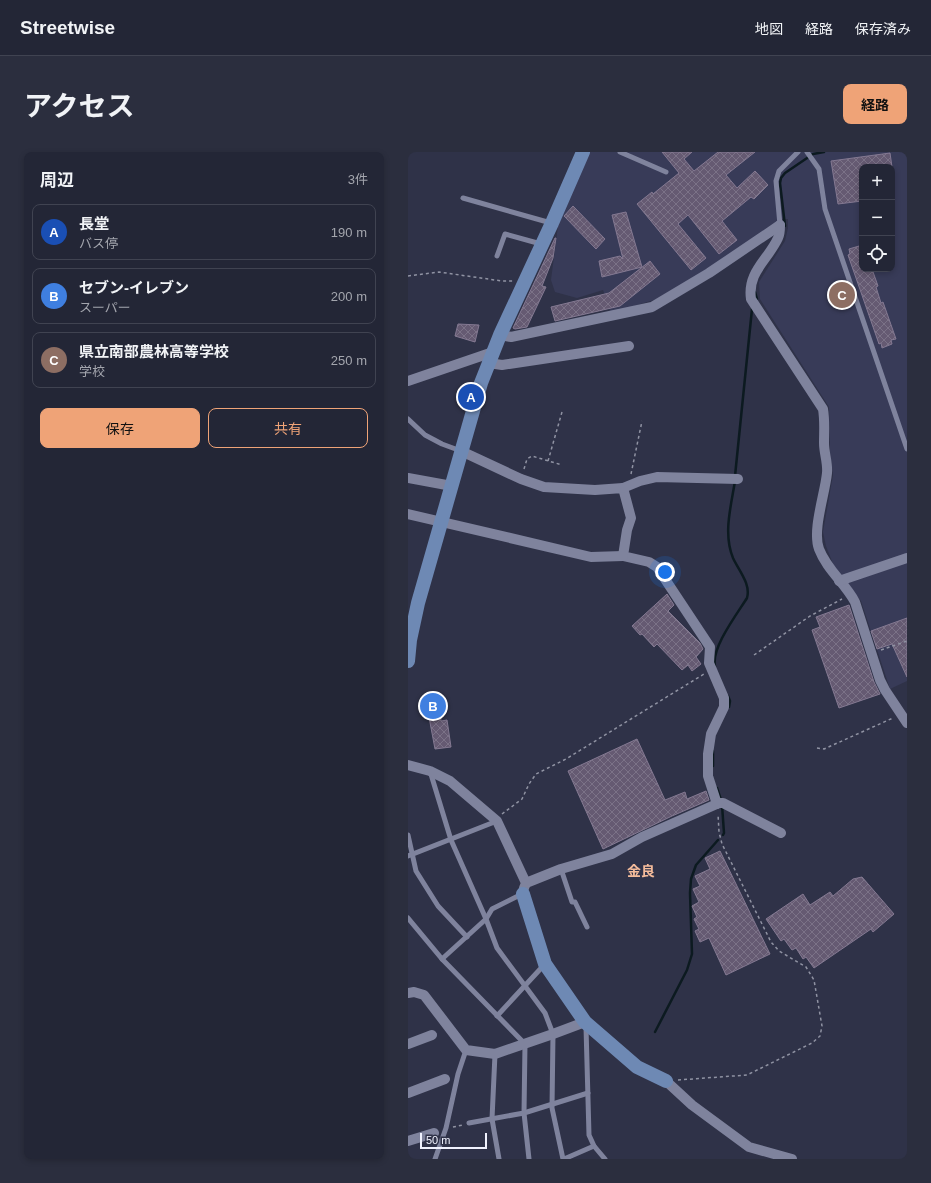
<!DOCTYPE html>
<html lang="ja">
<meta charset="utf-8">
<style>
:root{--surface:#232636;--page:#2b2e3e;--text:#f1f3f6;--muted:#a3a5ad;--line:#404351;--accent:#efa377}
body{margin:0;font-family:Helvetica,"Noto Sans JP",sans-serif;background:var(--page);color:var(--text)}
.controls{position:absolute;right:12px;top:12px;display:grid;overflow:hidden;border-radius:8px;box-shadow:0 2px 6px #0003}
.controls button{width:36px;height:36px;display:grid;place-items:center;padding:0;border:0;border-bottom:1px solid var(--line);background:var(--surface);color:var(--text);font:20px sans-serif}
.scale{position:absolute;left:12px;bottom:10px;width:67px;box-sizing:border-box;padding-left:4px;border:2px solid #f0f2fe;border-top:0;font-size:11px;line-height:14px;white-space:nowrap;color:#f0f2fe;-webkit-text-stroke:3px #2f3248;paint-order:stroke}
.you{position:absolute;left:257px;top:420px;width:14px;height:14px;margin:-10px;border:3px solid #fff;border-radius:50%;background:#1a73e8;box-shadow:0 0 0 6px #1a73e833}
.badge{display:grid;place-items:center;width:26px;height:26px;border-radius:50%;background:var(--accent);color:#fff;font-size:13px;font-weight:700}
.pin{position:absolute;translate:-50% -50%;border:2px solid #fff;box-shadow:0 1px 4px #0006}
.list{margin:0;padding:0;list-style:none}
h2{display:flex;justify-content:space-between;align-items:center;height:52px;margin:0;padding:0 16px;font-size:17px}
h2 small{font-size:13px;font-weight:400;color:var(--muted)}
.list li{display:grid;grid-template-columns:26px 1fr auto;gap:12px;align-items:center;box-sizing:border-box;height:56px;margin:0 8px 8px;padding:0 8px;border:1px solid var(--line);border-radius:8px}
.list b{display:block;font-size:15px;white-space:nowrap}
.list p{margin:0;font-size:13px;white-space:nowrap;color:var(--muted)}
.list em{font-size:13px;font-style:normal;color:var(--muted)}
.actions{display:flex;gap:8px;padding:12px 16px}
.actions a{flex:1;padding:9px 0;border:1px solid var(--accent);border-radius:8px;text-align:center;font-size:14px;color:var(--accent)}
.actions .main{background:var(--accent);color:#111}
.icon{flex:none;width:22px;height:22px;fill:none;stroke:currentColor;stroke-width:2;stroke-linecap:round;stroke-linejoin:round}
.map{position:relative;flex:none;width:499px;height:1007px;overflow:hidden;border-radius:8px}
header{display:flex;align-items:center;gap:24px;box-sizing:border-box;height:56px;padding:0 20px;background:var(--surface);border-bottom:1px solid var(--line)}
header strong{font-size:19px}
nav{display:flex;gap:22px;margin-inline-start:auto;font-size:14px}
.intro{display:flex;align-items:center;justify-content:space-between;box-sizing:border-box;height:96px;padding:0 24px}
h1{margin:0;font-size:28px}
.button{padding:10px 18px;border-radius:8px;background:var(--accent);color:#111;font-size:14px;font-weight:700}
main{display:flex;gap:24px;padding:0 24px}
aside{flex:1;background:var(--surface);border-radius:8px;box-shadow:0 2px 6px #0003}
.map>svg:first-child{display:block}
.built{fill:#383b58;fill-rule:evenodd}
.lines{fill:none;stroke-linecap:round;stroke-linejoin:round}
.stream{stroke:#0c1a20;stroke-width:2.5}
.building{fill:url(#building-cross-hatch);stroke:#847992}
.path{stroke:#9093a3;stroke-width:1.5;stroke-dasharray:3 3;stroke-linecap:butt}
.lane{stroke:#7f839d;stroke-width:5}
.street{stroke:#7f839d;stroke-width:10}
.secondary{stroke:#6e89b4;stroke-width:14}
.labels{text-anchor:middle;dominant-baseline:central;stroke-width:4;stroke-linejoin:round;paint-order:stroke}
.quarter-label{font-size:14px;font-weight:bold;fill:#f5bc9b;stroke:#2f3248}
</style>
<header>
<strong>Streetwise</strong>
<nav><a>地図</a><a>経路</a><a>保存済み</a></nav>
</header>
<div class="intro"><h1>アクセス</h1><a class="button">経路</a></div>
<main>
<aside>
<h2>周辺<small>3件</small></h2>
<ul class="list">
<li><span class="badge" style="background:#1a4fb4">A</span><div><b>長堂</b><p>バス停</p></div><em>190 m</em></li>
<li><span class="badge" style="background:#3f7fe0">B</span><div><b>セブン-イレブン</b><p>スーパー</p></div><em>200 m</em></li>
<li><span class="badge" style="background:#8d6e63">C</span><div><b>県立南部農林高等学校</b><p>学校</p></div><em>250 m</em></li>
</ul>
<div class="actions"><a class="main">保存</a><a>共有</a></div>
</aside>
<div class="map">
<svg width="499" height="1007" viewBox="0 0 499 1007">
<defs>
<pattern id="building-cross-hatch" width="8" height="8" patternUnits="userSpaceOnUse"><rect width="8" height="8" fill="#655a72"/><path d="M0 0l8 8M0 8l8-8" fill="none" stroke="#7b7287"/></pattern>
</defs>
<rect width="100%" height="100%" fill="#2f3248"/>
<path class="built" d="M 180,0 L 499,0 L 499,529 L 482,537 L 453,449 L 427,417 L 418,394 L 415,380 L 425,323 L 422,301 L 421,255 L 352,147 L 351,130 L 377,89 L 380,76 L 380,67 L 374,67 L 302,117 L 249,147 L 203,161 L 195,138 L 169,146 L 147,140 L 143,128 L 150,74 ZM 454,15 L 484,15 L 484,117 L 454,117 Z"/>
<g class="lines">
<g class="stream">
<path d="M 377,74 L 372,31 L 373,26 L 377,21 L 405,2 L 416,0"/>
<path d="M 347,140 L 349,147"/>
<path d="M 327,324 L 344,157"/>
<path d="M 307,514 C 303,496 329,462 339,446 C 343,432 331,419 325,406 C 315,382 323,354 327,329"/>
<path d="M 320,544 L 322,549 L 321,555"/>
<path d="M 305,614 L 305,599"/>
<path d="M 309,636 L 313,648"/>
<path d="M 314,653 L 316,681 L 315,683"/>
<path d="M 247,880 L 279,818 L 284,802 L 282,741 L 283,727 L 288,713 L 310,688"/>
</g>
</g>
<g class="building">
<path d="M 254,0 L 284,0 L 276,7 L 286,19 L 310,0 L 347,0 L 318,23 L 329,36 L 347,19 L 360,33 L 346,47 L 343,45 L 314,69 L 329,88 L 311,102 L 280,63 L 270,72 L 298,106 L 283,118 L 229,52 L 244,40 L 245,42 L 271,21 Z"/>
<path d="M 482,1 L 484,15 L 454,15 L 454,49 L 430,52 L 423,9 Z"/>
<path d="M 165,54 L 197,87 L 188,97 L 156,64 Z"/>
<path d="M 218,60 L 234,115 L 194,125 L 191,109 L 212,104 L 215,107 L 204,63 Z"/>
<path d="M 147,86 L 148,86 L 145,106 L 134,134 L 138,135 L 119,175 L 107,177 L 105,176 Z"/>
<path d="M 451,94 L 452,98 L 454,98 L 454,117 L 464,117 L 470,134 L 468,135 L 473,151 L 475,150 L 488,187 L 483,188 L 484,192 L 474,196 L 473,191 L 471,192 L 440,103 L 442,102 L 441,97 Z"/>
<path d="M 242,109 L 252,122 L 212,154 L 147,169 L 143,155 L 201,141 Z"/>
<path d="M 50,172 L 71,173 L 67,190 L 47,184 Z"/>
<path d="M 259,442 L 266,453 L 260,459 L 292,491 L 295,497 L 288,505 L 293,512 L 284,519 L 280,513 L 274,518 L 249,492 L 246,495 L 234,482 L 232,483 L 224,474 Z"/>
<path d="M 441,453 L 466,530 L 472,542 L 431,556 L 404,478 L 412,475 L 408,465 Z"/>
<path d="M 499,466 L 499,525 L 484,492 L 469,497 L 463,479 Z"/>
<path d="M 30,542 L 33,569 L 39,568 L 43,595 L 27,597 L 17,544 Z"/>
<path d="M 229,587 L 257,648 L 277,640 L 279,647 L 298,639 L 301,648 L 264,664 L 195,697 L 160,619 Z"/>
<path d="M 312,699 L 362,802 L 318,823 L 301,786 L 292,790 L 287,779 L 291,777 L 286,767 L 289,765 L 284,754 L 291,750 L 285,737 L 292,734 L 287,724 L 302,717 L 297,706 Z"/>
<path d="M 454,725 L 486,762 L 465,780 L 463,777 L 406,816 L 398,805 L 395,807 L 388,796 L 384,798 L 376,787 L 373,789 L 358,767 L 395,742 L 402,753 L 422,740 L 425,744 L 445,727 Z"/>
</g>
<g class="lines">
<g class="path">
<path d="M 0,124 L 31,120 L 94,129 L 105,129"/>
<path d="M 140,309 L 154,260"/>
<path d="M 116,317 L 119,307 L 124,304 L 154,313"/>
<path d="M 223,322 L 234,269"/>
<path d="M 473,498 L 499,489"/>
<path d="M 346,503 L 402,464 L 434,447"/>
<path d="M 409,596 L 416,597 L 485,566"/>
<path d="M 94,662 L 114,647 L 121,632 L 128,622 L 158,607 L 296,522"/>
<path d="M 270,928 L 339,923 L 404,891 L 412,884 L 414,874 L 406,828 L 398,815 L 371,799 L 363,790 L 314,692 L 311,680 L 310,662"/>
<path d="M 45,975 L 55,973"/>
</g>
<g class="lane">
<path d="M 212,0 L 258,20"/>
<path d="M 399,0 L 411,17 L 417,57 L 499,297"/>
<path d="M 55,46 L 143,71"/>
<path d="M 372,73 L 368,29 L 371,19 L 390,0"/>
<path d="M 89,104 L 97,82 L 133,92"/>
<path d="M 0,267 L 17,283 L 34,292 L 53,299"/>
<path d="M 22,619 L 43,688 L 78,767 L 89,796 L 137,861 L 145,882 L 144,956 L 155,1007"/>
<path d="M 0,683 L 8,719 L 30,754 L 59,785"/>
<path d="M 0,704 L 89,669"/>
<path d="M 153,717 L 164,750 L 167,750 L 179,775"/>
<path d="M 0,766 L 34,807 L 117,892 L 116,961 L 61,971"/>
<path d="M 34,807 L 78,767 L 84,757 L 114,742"/>
<path d="M 89,864 L 136,813"/>
<path d="M 178,875 L 181,983 L 186,994 L 197,1007"/>
<path d="M 87,902 L 84,967 L 91,1007"/>
<path d="M 27,1007 L 38,976 L 50,922 L 58,898"/>
<path d="M 121,1007 L 116,961 L 180,941"/>
<path d="M 156,1007 L 186,994"/>
</g>
<g class="street">
<path d="M 372,73 C 372,77 372,82 370,86 C 360,108 339,120 343,147 L 415,257 C 417,269 416,279 416,291 C 416,301 420,311 419,321 C 417,342 404,378 411,397 C 419,418 437,431 447,450 L 472,528 L 477,538 L 499,571"/>
<path d="M 92,183 L 103,185 L 244,155 L 301,121 L 372,73"/>
<path d="M 81,211 L 94,213 L 221,194"/>
<path d="M 0,229 L 85,200"/>
<path d="M 53,299 L 113,327 L 136,335 L 187,338 L 215,336 L 223,366 L 219,378 L 215,404 L 241,410 L 249,415 L 302,495 L 301,511 L 316,546 L 316,555 L 303,582 L 300,602 L 300,624 L 309,652"/>
<path d="M 0,326 L 44,334"/>
<path d="M 215,336 L 232,329 L 249,325 L 330,327"/>
<path d="M 0,362 L 183,405 L 215,404"/>
<path d="M 431,429 L 499,406"/>
<path d="M 0,613 L 22,619 L 42,629 L 89,669 L 118,731 L 116,736"/>
<path d="M 118,731 L 153,717 L 204,702 L 234,685 L 311,651 L 315,651 L 373,681"/>
<path d="M 0,841 L 6,840 L 16,843 L 58,898 L 87,902 L 145,882 L 177,870"/>
<path d="M 0,892 L 24,883"/>
<path d="M 258,929 L 284,953 L 341,995 L 384,1007"/>
<path d="M 0,941 L 37,927"/>
<path d="M 0,989 L 26,981"/>
</g>
<g class="secondary">
<path d="M 0,509 L 2,488 L 10,451 L 73,231 L 92,183 L 144,71 L 175,0"/>
<path d="M 115,742 L 137,812 L 177,870 L 229,915 L 258,929"/>
</g>
</g>
<g class="labels">
<g class="quarter-label">
<text x="233" y="719">金良</text>
</g>
</g>
</svg>
<div class="controls">
<button>+</button>
<button>−</button>
<button><svg class="icon" aria-label="locate" viewBox="0 0 24 24"><circle cx="12" cy="12" r="6"/><path d="M12 2v4M12 18v4M2 12h4M18 12h4"/></svg></button>
</div>
<div class="scale">50 m</div>
<div class="you"></div>
<div class="pin badge" style="left:63px;top:245px;background:#1a4fb4">A</div>
<div class="pin badge" style="left:25px;top:554px;background:#3f7fe0">B</div>
<div class="pin badge" style="left:434px;top:143px;background:#8d6e63">C</div>
</div>
</main>
